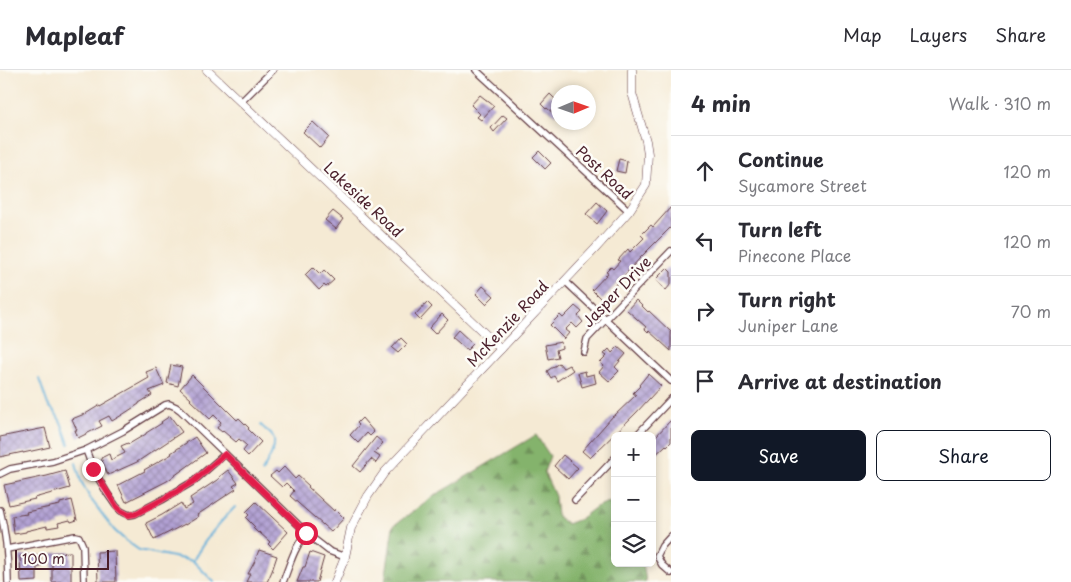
<!DOCTYPE html>
<meta charset="utf-8">
<style>
:root{--surface:#fff;--page:#f7f7f7;--text:#2b2b33;--muted:#7c7c81;--line:#e1e1e2;--accent:#111827}
body{margin:0;font-family:"Playpen Sans",sans-serif;background:var(--page);color:var(--text)}
.controls{position:absolute;right:15px;bottom:15px;display:grid;overflow:hidden;border-radius:8px;box-shadow:0 2px 8px #0003}
.controls button{width:45px;height:45px;display:grid;place-items:center;padding:0;border:0;border-bottom:1px solid var(--line);background:var(--surface);color:var(--text);font:25px sans-serif}
.compass{position:absolute;left:551px;top:15px;width:45px;height:45px;border-radius:50%;background:var(--surface);box-shadow:0 2px 8px #0003;rotate:88deg}
.scale{position:absolute;left:15px;bottom:12px;width:94px;box-sizing:border-box;padding-left:5px;border:2px solid #4a1f2b;border-top:0;font-size:14px;line-height:18px;white-space:nowrap;color:#4a1f2b;-webkit-text-stroke:4px #fdfcf7;paint-order:stroke}
.stop{position:absolute;width:15px;height:15px;margin:-11px;border:4px solid #e11d48;border-radius:50%;background:#fff}
.stop.end{background:#e11d48;border-color:#fff;box-shadow:0 1px 5px #0008}
.list{margin:0;padding:0;list-style:none}
h2{display:flex;justify-content:space-between;align-items:center;height:65px;margin:0;padding:0 20px;font-size:21px}
h2 small{font-size:16px;font-weight:400;color:var(--muted)}
.list li{display:grid;grid-template-columns:32px 1fr auto;gap:15px;align-items:center;box-sizing:border-box;height:70px;padding:0 20px;border-top:1px solid var(--line)}
.list b{display:block;font-size:19px;white-space:nowrap}
.list p{margin:0;font-size:16px;white-space:nowrap;color:var(--muted)}
.list em{font-size:16px;font-style:normal;color:var(--muted)}
.actions{display:flex;gap:10px;padding:15px 20px}
.actions a{flex:1;padding:11px 0;border:1px solid var(--accent);border-radius:8px;text-align:center;font-size:18px;color:var(--accent)}
.actions .main{background:var(--accent);color:#fff}
.icon{flex:none;width:28px;height:28px;fill:none;stroke:currentColor;stroke-width:2;stroke-linecap:round;stroke-linejoin:round}
.map{position:relative;flex:none;width:671px;height:512px;overflow:hidden}
header{display:flex;align-items:center;gap:30px;box-sizing:border-box;height:70px;padding:0 25px;background:var(--surface);border-bottom:1px solid var(--line)}
header strong{font-size:24px}
nav{display:flex;gap:28px;margin-inline-start:auto;font-size:18px}
main{display:flex}
aside{flex:1;background:var(--surface)}
.map>svg:first-child{display:block}
.forest{fill:url(#forest-firs);stroke:#67694c}
.lines{fill:none;stroke-linecap:round;stroke-linejoin:round}
.stream{stroke:#60b0db;stroke-width:2}
.building{fill:url(#building-cross-hatch)}
.minor-casing{stroke:#643d44;stroke-width:8}
.tertiary-casing{stroke:#643d44;stroke-width:9}
.minor{stroke:#fff;stroke-width:5.5}
.tertiary{stroke:#fff;stroke-width:8}
.route{stroke:#e11d48;stroke-width:6}
.labels{text-anchor:middle;dominant-baseline:central;stroke-width:5;stroke-linejoin:round;paint-order:stroke}
.street-label{font-size:15px;fill:#4a1f2b;stroke:#fdfcf7}
</style>
<header>
<strong>Mapleaf</strong>
<nav><a>Map</a><a>Layers</a><a>Share</a></nav>
</header>
<main>
<div class="map">
<svg width="671" height="512" viewBox="0 0 671 512">
<defs>
<pattern id="forest-firs" width="22" height="20" patternUnits="userSpaceOnUse" patternTransform="scale(1.25)"><rect width="22" height="20" fill="#84b36c"/><path d="M5 1l3.5 6h-7zM16 11l3.5 6h-7z" fill="#6e9159"/></pattern>
<pattern id="building-cross-hatch" width="8" height="8" patternUnits="userSpaceOnUse" patternTransform="scale(1.25)"><rect width="8" height="8" fill="#b1a0d3"/><path d="M0 0l8 8M0 8l8-8" fill="none" stroke="#9282ab"/></pattern>
</defs>
<rect width="100%" height="100%" fill="#fdfcf7"/>
<filter id="ink" filterUnits="userSpaceOnUse"><feTurbulence type="fractalNoise" baseFrequency=".02" numOctaves="2"/><feDisplacementMap in="SourceGraphic" scale="10" xChannelSelector="R" yChannelSelector="G"/><feConvolveMatrix kernelMatrix="1 2 1 2 8 2 1 2 1" color-interpolation-filters="sRGB"/></filter>
<filter id="wash" filterUnits="userSpaceOnUse"><feTurbulence type="fractalNoise" baseFrequency=".0096" numOctaves="4" result="noise"/><feDisplacementMap in="SourceGraphic" scale="20" xChannelSelector="R" yChannelSelector="G"/><feGaussianBlur stdDeviation="1.12" result="paint"/><feColorMatrix in="noise" values="0 0 0 0 0 0 0 0 0 0 0 0 0 0 0 0 0 1.4 0 .05"/><feComposite in="paint" operator="in"/></filter>
<g filter="url(#wash)">
<rect width="100%" height="100%" fill="#f5ead4"/>
<path class="forest" d="M 536,365 L 550,386 L 544,402 L 555,426 L 557,446 L 567,454 L 580,449 L 596,437 L 614,430 L 615,431 L 615,493 L 643,493 L 646,512 L 385,512 L 393,456 L 432,427 Z"/>
<g class="lines">
<g class="stream">
<path d="M 39,309 L 48,335 L 55,342 L 61,352 L 69,374"/>
<path d="M 261,355 C 264,359 271,363 273,367 C 278,376 266,394 262,402"/>
<path d="M 76,393 L 81,411 L 90,428 L 114,460 L 125,470 L 139,480 L 193,491 L 214,512"/>
<path d="M 193,491 C 204,470 219,453 235,437"/>
</g>
</g>
<g id="blocks">
<g class="building">
<path d="M 550,24 L 558,32 L 558,42 L 555,45 L 547,38 L 546,39 L 541,34 Z"/>
<path d="M 480,25 L 494,36 L 481,50 L 477,47 L 480,44 L 471,35 Z"/>
<path d="M 503,45 L 507,48 L 494,62 L 491,58 Z"/>
<path d="M 313,52 L 329,67 L 320,78 L 303,62 Z"/>
<path d="M 539,81 L 551,93 L 545,99 L 533,87 Z"/>
<path d="M 619,89 L 627,91 L 625,103 L 616,101 Z"/>
<path d="M 597,132 L 607,141 L 597,154 L 586,144 Z"/>
<path d="M 671,137 L 671,157 L 640,188 L 602,230 L 592,220 L 608,203 L 606,202 L 611,197 L 613,199 L 620,191 L 618,190 L 628,179 L 630,182 L 644,168 L 641,165 L 651,155 L 653,157 Z"/>
<path d="M 333,141 L 343,149 L 336,159 L 325,150 Z"/>
<path d="M 313,197 L 320,204 L 324,200 L 334,210 L 326,217 L 324,215 L 319,220 L 305,205 Z"/>
<path d="M 667,198 L 671,202 L 671,214 L 666,220 L 655,210 Z"/>
<path d="M 483,216 L 494,226 L 486,234 L 476,224 Z"/>
<path d="M 636,230 L 648,242 L 649,241 L 671,262 L 671,281 L 649,261 L 648,262 L 645,259 L 646,257 L 627,240 Z"/>
<path d="M 427,232 L 432,237 L 420,250 L 415,245 Z"/>
<path d="M 575,236 L 582,242 L 578,246 L 583,252 L 577,258 L 572,253 L 565,260 L 569,263 L 564,269 L 550,255 L 560,245 L 563,248 Z"/>
<path d="M 442,244 L 448,250 L 435,264 L 429,258 Z"/>
<path d="M 458,260 L 473,274 L 467,280 L 452,267 Z"/>
<path d="M 401,268 L 407,274 L 398,283 L 392,278 Z"/>
<path d="M 561,272 L 562,278 L 556,280 L 558,287 L 548,289 L 545,275 Z"/>
<path d="M 618,277 L 626,284 L 615,297 L 619,301 L 609,311 L 599,302 L 604,296 L 600,293 L 607,286 L 604,284 L 609,279 L 612,283 Z"/>
<path d="M 559,293 L 563,298 L 569,295 L 573,300 L 557,311 L 554,306 L 551,308 L 547,301 Z"/>
<path d="M 171,295 L 182,297 L 178,316 L 167,313 Z"/>
<path d="M 156,298 L 164,315 L 149,321 L 152,325 L 139,333 L 139,334 L 122,345 L 112,351 L 109,346 L 99,351 L 102,356 L 78,368 L 75,360 L 77,360 L 72,349 L 87,343 L 100,335 L 100,336 L 149,308 L 146,302 Z"/>
<path d="M 585,301 L 586,306 L 594,304 L 596,313 L 582,317 L 578,303 Z"/>
<path d="M 648,304 L 661,316 L 636,343 L 590,388 L 582,381 L 613,346 L 614,346 L 636,325 L 633,323 L 640,316 L 639,315 Z"/>
<path d="M 192,305 L 237,350 L 239,348 L 249,358 L 248,359 L 261,372 L 248,386 L 243,381 L 247,376 L 239,369 L 236,372 L 223,361 L 222,362 L 217,358 L 221,352 L 214,345 L 210,349 L 190,330 L 191,329 L 180,319 Z"/>
<path d="M 170,346 L 182,362 L 137,392 L 108,405 L 101,388 L 109,384 L 111,390 L 125,383 L 121,376 L 128,373 L 129,374 L 146,364 L 146,363 L 162,353 L 161,352 Z"/>
<path d="M 362,348 L 374,362 L 370,366 L 367,363 L 358,373 L 350,365 L 359,355 L 357,353 Z"/>
<path d="M 671,350 L 671,372 L 667,376 L 666,375 L 652,388 L 652,365 L 655,367 Z"/>
<path d="M 45,358 L 50,377 L 23,383 L 23,382 L 0,387 L 0,367 Z"/>
<path d="M 195,367 L 206,383 L 167,411 L 126,432 L 118,415 L 145,401 L 144,400 L 172,384 L 171,383 Z"/>
<path d="M 376,367 L 383,373 L 374,383 L 380,387 L 376,393 L 371,389 L 360,402 L 353,396 Z"/>
<path d="M 563,385 L 578,398 L 568,409 L 554,396 Z"/>
<path d="M 284,397 L 295,409 L 298,406 L 309,416 L 308,417 L 334,441 L 335,439 L 344,448 L 331,462 L 290,426 L 294,421 L 286,413 L 282,417 L 270,406 L 276,401 L 278,403 Z"/>
<path d="M 228,400 L 238,413 L 233,416 L 236,419 L 197,445 L 198,447 L 185,455 L 185,454 L 154,470 L 146,453 L 162,445 L 181,433 L 184,439 L 193,434 L 190,428 L 220,408 L 219,407 Z"/>
<path d="M 65,401 L 70,418 L 34,428 L 35,429 L 9,435 L 4,415 L 47,406 Z"/>
<path d="M 72,430 L 77,450 L 71,452 L 70,450 L 58,453 L 59,456 L 47,458 L 47,456 L 26,461 L 26,462 L 14,464 L 12,446 L 27,444 L 26,442 L 60,435 L 60,433 Z"/>
<path d="M 256,432 L 288,462 L 273,479 L 268,474 L 270,472 L 259,462 L 258,463 L 253,458 L 255,457 L 246,448 L 249,445 L 246,442 Z"/>
<path d="M 259,480 L 277,486 L 272,501 L 267,512 L 246,512 L 250,504 L 248,504 L 254,493 Z"/>
<path d="M 115,481 L 116,512 L 98,512 L 97,482 Z"/>
<path d="M 71,482 L 71,512 L 52,512 L 52,483 Z"/>
<path d="M 310,482 L 324,487 L 317,512 L 297,512 L 303,497 L 305,497 Z"/>
<path d="M 41,485 L 41,497 L 37,497 L 37,511 L 21,512 L 20,486 Z"/>
</g>
</g>
</g>
<g filter="url(#ink)">
<use href="#blocks" fill-opacity="0" stroke="#643d44" stroke-width="1"/>
<g class="lines">
<defs>
<g id="minor">
<path d="M 476,0 L 629,141"/>
<path d="M 241,32 L 273,0"/>
<path d="M 565,211 L 671,311"/>
<path d="M 584,282 L 587,269 L 671,181"/>
<path d="M 636,366 L 671,329"/>
<path d="M 86,380 L 93,399 L 107,423 L 116,436 L 121,441 L 129,445 L 135,444 L 162,430 L 194,411 L 225,384"/>
<path d="M 0,404 L 10,399 L 53,391 L 86,380 L 123,361 L 165,335 L 169,334 L 176,337 L 180,340 L 311,467 L 329,481 L 345,487"/>
<path d="M 575,430 L 615,388"/>
<path d="M 0,440 C 6,463 8,488 8,512"/>
<path d="M 671,466 L 662,476 L 657,486 L 662,495 L 671,503"/>
<path d="M 7,479 L 75,466 L 79,467 L 83,476 L 84,512"/>
<path d="M 283,512 C 290,494 294,478 306,463"/>
</g>
<g id="tertiary">
<path d="M 207,0 L 501,279"/>
<path d="M 335,512 L 345,487 L 351,458 L 368,426 L 384,403 L 595,179 L 629,141 L 646,115 L 648,84 L 646,71 L 632,23 L 632,0"/>
</g>
</defs>
<use href="#minor" class="minor-casing"/>
<use href="#tertiary" class="tertiary-casing"/>
<use href="#minor" class="minor"/>
<use href="#tertiary" class="tertiary"/>
</g>
</g>
<g class="lines" filter="url(#ink)">
<path class="route" d="M 93,399 L 116,436 L 121,441 L 129,445 L 135,444 L 162,430 L 194,411 L 225,384 L 306,463"/>
</g>
<g class="labels">
<g class="street-label">
<text transform="translate(605 102) rotate(43)">Post Road</text>
<text transform="translate(364 129) rotate(43)">Lakeside Road</text>
<text transform="translate(616 221) rotate(-46)">Jasper Drive</text>
<text transform="translate(507 253) rotate(-47)">McKenzie Road</text>
</g>
</g>
</svg>
<div class="controls">
<button>+</button>
<button>−</button>
<button><svg class="icon" aria-label="layers" viewBox="0 0 24 24"><path d="M12 4l9 5-9 5-9-5zM3 14l9 5 9-5"/></svg></button>
</div>
<svg class="compass" viewBox="-18 -18 36 36"><path d="M0-13l5 13h-10z" fill="#e53935"/><path d="M0 13l5-13h-10z" fill="#7c7c81"/></svg>
<div class="scale">100 m</div>
<div class="stop" style="left:306px;top:463px"></div>
<div class="stop end" style="left:93px;top:399px"></div>
</div>
<aside>
<h2>4 min<small>Walk · 310 m</small></h2>
<ul class="list">
<li><svg class="icon" aria-label="ahead" viewBox="0 0 24 24"><path d="M12 20V5M6 11l6-6 6 6"/></svg><div><b>Continue</b><p>Sycamore Street</p></div><em>120 m</em></li>
<li><svg class="icon" aria-label="left" viewBox="0 0 24 24"><path d="M17 20v-9H6M10 6l-5 5 5 5"/></svg><div><b>Turn left</b><p>Pinecone Place</p></div><em>120 m</em></li>
<li><svg class="icon" aria-label="right" viewBox="0 0 24 24"><path d="M7 20v-9h11M14 6l5 5-5 5"/></svg><div><b>Turn right</b><p>Juniper Lane</p></div><em>70 m</em></li>
<li><svg class="icon" aria-label="arrive" viewBox="0 0 24 24"><path d="M6 21V4h12l-3 4 3 4H6"/></svg><div><b>Arrive at destination</b></div></li>
</ul>
<div class="actions"><a class="main">Save</a><a>Share</a></div>
</aside>
</main>
